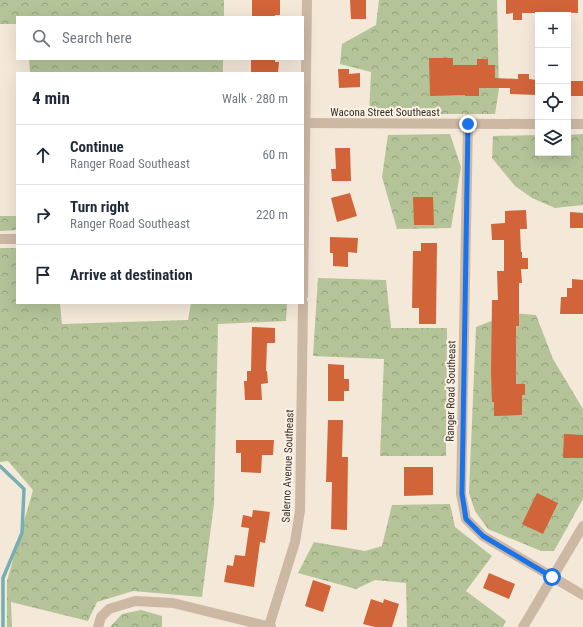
<!DOCTYPE html>
<meta charset="utf-8">
<style>
:root{--surface:#fff;--page:#f6f6f7;--text:#1f2937;--muted:#747a83;--line:#e0e1e3}
body{margin:0;font-family:"Roboto Condensed",sans-serif;background:var(--page);color:var(--text)}
.controls{position:absolute;right:12px;top:12px;display:grid;overflow:hidden;border-radius:0px;box-shadow:0 4px 16px #0002}
.controls button{width:36px;height:36px;display:grid;place-items:center;padding:0;border:0;border-bottom:1px solid var(--line);background:var(--surface);color:var(--text);font:20px sans-serif}
.stop{position:absolute;width:12px;height:12px;margin:-9px;border:3px solid #1a73e8;border-radius:50%;background:#fff}
.stop.end{background:#1a73e8;border-color:#fff;box-shadow:0 1px 4px #0008}
.list{margin:0;padding:0;list-style:none}
h2{display:flex;justify-content:space-between;align-items:center;height:52px;margin:0;padding:0 16px;font-size:17px}
h2 small{font-size:13px;font-weight:400;color:var(--muted)}
.list li{display:grid;grid-template-columns:26px 1fr auto;gap:12px;align-items:center;box-sizing:border-box;height:60px;padding:0 16px;border-top:1px solid var(--line)}
.list b{display:block;font-size:15px;white-space:nowrap}
.list p{margin:0;font-size:13px;white-space:nowrap;color:var(--muted)}
.list em{font-size:13px;font-style:normal;color:var(--muted)}
.icon{flex:none;width:22px;height:22px;fill:none;stroke:currentColor;stroke-width:2;stroke-linecap:round;stroke-linejoin:round}
.map{position:relative;flex:none;width:583px;height:627px;overflow:hidden}
.search{position:absolute;background:var(--surface);box-shadow:0 4px 16px #0002;left:16px;top:16px;width:288px;height:44px;display:flex;align-items:center;gap:10px;box-sizing:border-box;padding:0 14px;border-radius:0px;color:var(--muted);font-size:15px}
.panel{position:absolute;background:var(--surface);box-shadow:0 4px 16px #0002;left:16px;top:72px;width:288px;height:232px;border-radius:0px}
.map>svg:first-child{display:block}
.forest{fill:url(#forest-crowns)}
.lines{fill:none;stroke-linecap:round;stroke-linejoin:round}
.stream{stroke:#75afb4;stroke-width:3.5}
.building{fill:#d26439}
.street{stroke:#cdb8a4;stroke-width:10}
.route{stroke:#1a73e8;stroke-width:5}
.labels{text-anchor:middle;dominant-baseline:central;stroke-width:4;stroke-linejoin:round;paint-order:stroke}
.street-label{font-size:11px;fill:#382d26;stroke:#fbf2e6}
</style>
<div class="map">
<svg width="583" height="627" viewBox="0 0 583 627">
<defs>
<pattern id="forest-crowns" width="20" height="18" patternUnits="userSpaceOnUse"><rect width="20" height="18" fill="#b4c498"/><path d="M2 6a3 3 0 1 1 6 0M12 15a3 3 0 1 1 6 0" fill="none" stroke="#93a07c"/></pattern>
</defs>
<rect width="100%" height="100%" fill="#f4e8d9"/>
<g class="forest">
<path d="M 0,0 L 224,0 L 224,17 L 17,17 L 17,24 L 0,24 Z"/>
<path d="M 379,0 L 497,0 L 499,89 L 495,114 L 369,114 L 371,72 L 340,64 L 342,44 L 376,25 Z"/>
<path d="M 29,59 L 223,59 L 223,73 L 30,73 Z"/>
<path d="M 450,134 L 461,167 L 451,228 L 397,229 L 382,177 L 388,135 Z"/>
<path d="M 583,134 L 583,205 L 555,208 L 532,198 L 515,186 L 492,158 L 493,136 L 538,135 L 538,153 L 568,153 L 568,135 Z"/>
<path d="M 0,216 L 17,216 L 17,230 L 0,231 Z"/>
<path d="M 0,248 L 17,248 L 17,303 L 60,303 L 62,324 L 188,320 L 191,303 L 287,303 L 286,321 L 218,324 L 214,504 L 202,597 L 133,591 L 97,602 L 88,621 L 11,602 L 12,627 L 7,627 L 7,581 L 33,490 L 8,461 L 0,462 Z"/>
<path d="M 318,278 L 386,280 L 391,328 L 447,328 L 446,456 L 380,456 L 384,359 L 313,356 Z"/>
<path d="M 512,313 L 536,315 L 553,359 L 583,409 L 583,499 L 554,551 L 541,551 L 488,529 L 475,511 L 469,493 L 476,327 Z"/>
<path d="M 450,504 L 455,527 L 492,556 L 466,591 L 506,621 L 503,627 L 407,627 L 406,583 L 375,580 L 356,589 L 298,573 L 314,542 L 365,551 L 382,546 L 392,505 Z"/>
<path d="M 141,610 L 162,616 L 162,627 L 110,627 L 122,614 Z"/>
</g>
<g class="lines">
<path class="stream" d="M 0,466 L 24,489 L 22,533 L 3,578 L 3,627"/>
</g>
<g class="building">
<path d="M 252,0 L 280,0 L 280,15 L 275,15 L 275,17 L 252,17 Z"/>
<path d="M 350,0 L 366,0 L 366,19 L 351,19 Z"/>
<path d="M 506,0 L 578,0 L 578,13 L 540,12 L 540,13 L 522,13 L 522,20 L 513,20 L 513,13 L 506,14 Z"/>
<path d="M 429,58 L 453,58 L 453,65 L 477,65 L 477,59 L 488,59 L 488,65 L 495,65 L 495,78 L 518,79 L 518,74 L 529,74 L 529,79 L 537,80 L 537,95 L 510,94 L 510,88 L 479,88 L 479,96 L 465,96 L 465,95 L 430,96 Z"/>
<path d="M 251,59 L 275,59 L 275,62 L 279,62 L 278,73 L 251,73 Z"/>
<path d="M 338,69 L 349,69 L 349,74 L 360,73 L 360,87 L 339,88 Z"/>
<rect x="568" y="81" width="15" height="15"/>
<path d="M 335,148 L 350,148 L 351,181 L 332,181 L 331,169 L 336,169 Z"/>
<path d="M 350,193 L 357,216 L 337,222 L 331,198 Z"/>
<path d="M 413,197 L 433,197 L 434,225 L 414,225 Z"/>
<path d="M 526,210 L 527,229 L 520,229 L 521,252 L 522,252 L 522,258 L 528,258 L 528,269 L 521,269 L 522,283 L 519,283 L 519,326 L 516,326 L 516,384 L 525,384 L 525,395 L 522,395 L 522,415 L 494,416 L 494,402 L 492,402 L 491,373 L 492,300 L 498,300 L 497,271 L 504,271 L 504,240 L 492,240 L 491,224 L 505,223 L 505,211 Z"/>
<path d="M 570,212 L 583,213 L 583,228 L 570,228 Z"/>
<path d="M 330,237 L 358,238 L 357,253 L 348,252 L 348,267 L 333,266 L 333,253 L 330,253 Z"/>
<path d="M 421,243 L 437,243 L 436,324 L 419,324 L 419,308 L 412,308 L 413,251 L 421,251 Z"/>
<path d="M 572,279 L 583,280 L 583,314 L 560,314 L 561,297 L 567,297 L 567,288 L 572,288 Z"/>
<path d="M 252,327 L 275,328 L 275,343 L 267,343 L 266,371 L 267,371 L 268,383 L 261,384 L 262,400 L 245,400 L 244,381 L 247,381 L 247,371 L 251,371 Z"/>
<path d="M 328,364 L 344,365 L 344,379 L 349,379 L 349,391 L 344,391 L 344,401 L 328,401 Z"/>
<path d="M 328,420 L 343,420 L 342,457 L 348,457 L 347,530 L 331,529 L 332,482 L 326,482 Z"/>
<path d="M 564,434 L 583,435 L 583,458 L 563,458 Z"/>
<path d="M 236,440 L 274,440 L 273,455 L 262,455 L 261,473 L 241,472 L 241,453 L 236,453 Z"/>
<path d="M 404,467 L 433,467 L 433,495 L 404,496 Z"/>
<path d="M 537,493 L 558,503 L 543,534 L 522,524 Z"/>
<path d="M 253,510 L 270,512 L 265,543 L 260,542 L 254,587 L 224,582 L 227,565 L 233,566 L 235,555 L 245,556 L 249,528 L 241,527 L 243,515 L 252,517 Z"/>
<path d="M 489,573 L 515,584 L 509,599 L 483,588 Z"/>
<path d="M 313,580 L 331,586 L 323,612 L 305,606 Z"/>
<path d="M 371,599 L 383,603 L 384,599 L 399,604 L 392,627 L 375,627 L 363,624 Z"/>
</g>
<g class="lines">
<g class="street">
<path d="M 305,123 L 538,124"/>
<path d="M 468,124 L 461,494 L 466,519 L 483,536 L 583,595"/>
<path d="M 568,124 L 583,124"/>
<path d="M 0,239 L 17,239"/>
<path d="M 303,296 L 307,0"/>
<path d="M 269,626 L 295,542 L 300,511 L 303,303"/>
<path d="M 98,627 L 101,617 L 109,609 L 135,601 L 173,603 L 271,627"/>
<path d="M 523,627 L 583,526"/>
</g>
</g>
<g class="lines">
<path class="route" d="M 468,124 L 462,494 L 466,519 L 483,536 L 552,577"/>
</g>
<g class="labels">
<g class="street-label">
<text x="385" y="112">Wacona Street Southeast</text>
<text transform="translate(451 391) rotate(-89)">Ranger Road Southeast</text>
<text transform="translate(288 466) rotate(-88)">Salerno Avenue Southeast</text>
</g>
</g>
</svg>
<div class="controls">
<button>+</button>
<button>−</button>
<button><svg class="icon" aria-label="locate" viewBox="0 0 24 24"><circle cx="12" cy="12" r="6"/><path d="M12 2v4M12 18v4M2 12h4M18 12h4"/></svg></button>
<button><svg class="icon" aria-label="layers" viewBox="0 0 24 24"><path d="M12 4l9 5-9 5-9-5zM3 14l9 5 9-5"/></svg></button>
</div>
<div class="stop" style="left:552px;top:577px"></div>
<div class="stop end" style="left:468px;top:124px"></div>
<div class="search"><svg class="icon" aria-label="search" viewBox="0 0 24 24"><circle cx="10" cy="10" r="6"/><path d="M15 15l6 6"/></svg>Search here</div>
<section class="panel">
<h2>4 min<small>Walk · 280 m</small></h2>
<ul class="list">
<li><svg class="icon" aria-label="ahead" viewBox="0 0 24 24"><path d="M12 20V5M6 11l6-6 6 6"/></svg><div><b>Continue</b><p>Ranger Road Southeast</p></div><em>60 m</em></li>
<li><svg class="icon" aria-label="right" viewBox="0 0 24 24"><path d="M7 20v-9h11M14 6l5 5-5 5"/></svg><div><b>Turn right</b><p>Ranger Road Southeast</p></div><em>220 m</em></li>
<li><svg class="icon" aria-label="arrive" viewBox="0 0 24 24"><path d="M6 21V4h12l-3 4 3 4H6"/></svg><div><b>Arrive at destination</b></div></li>
</ul>
</section>
</div>
